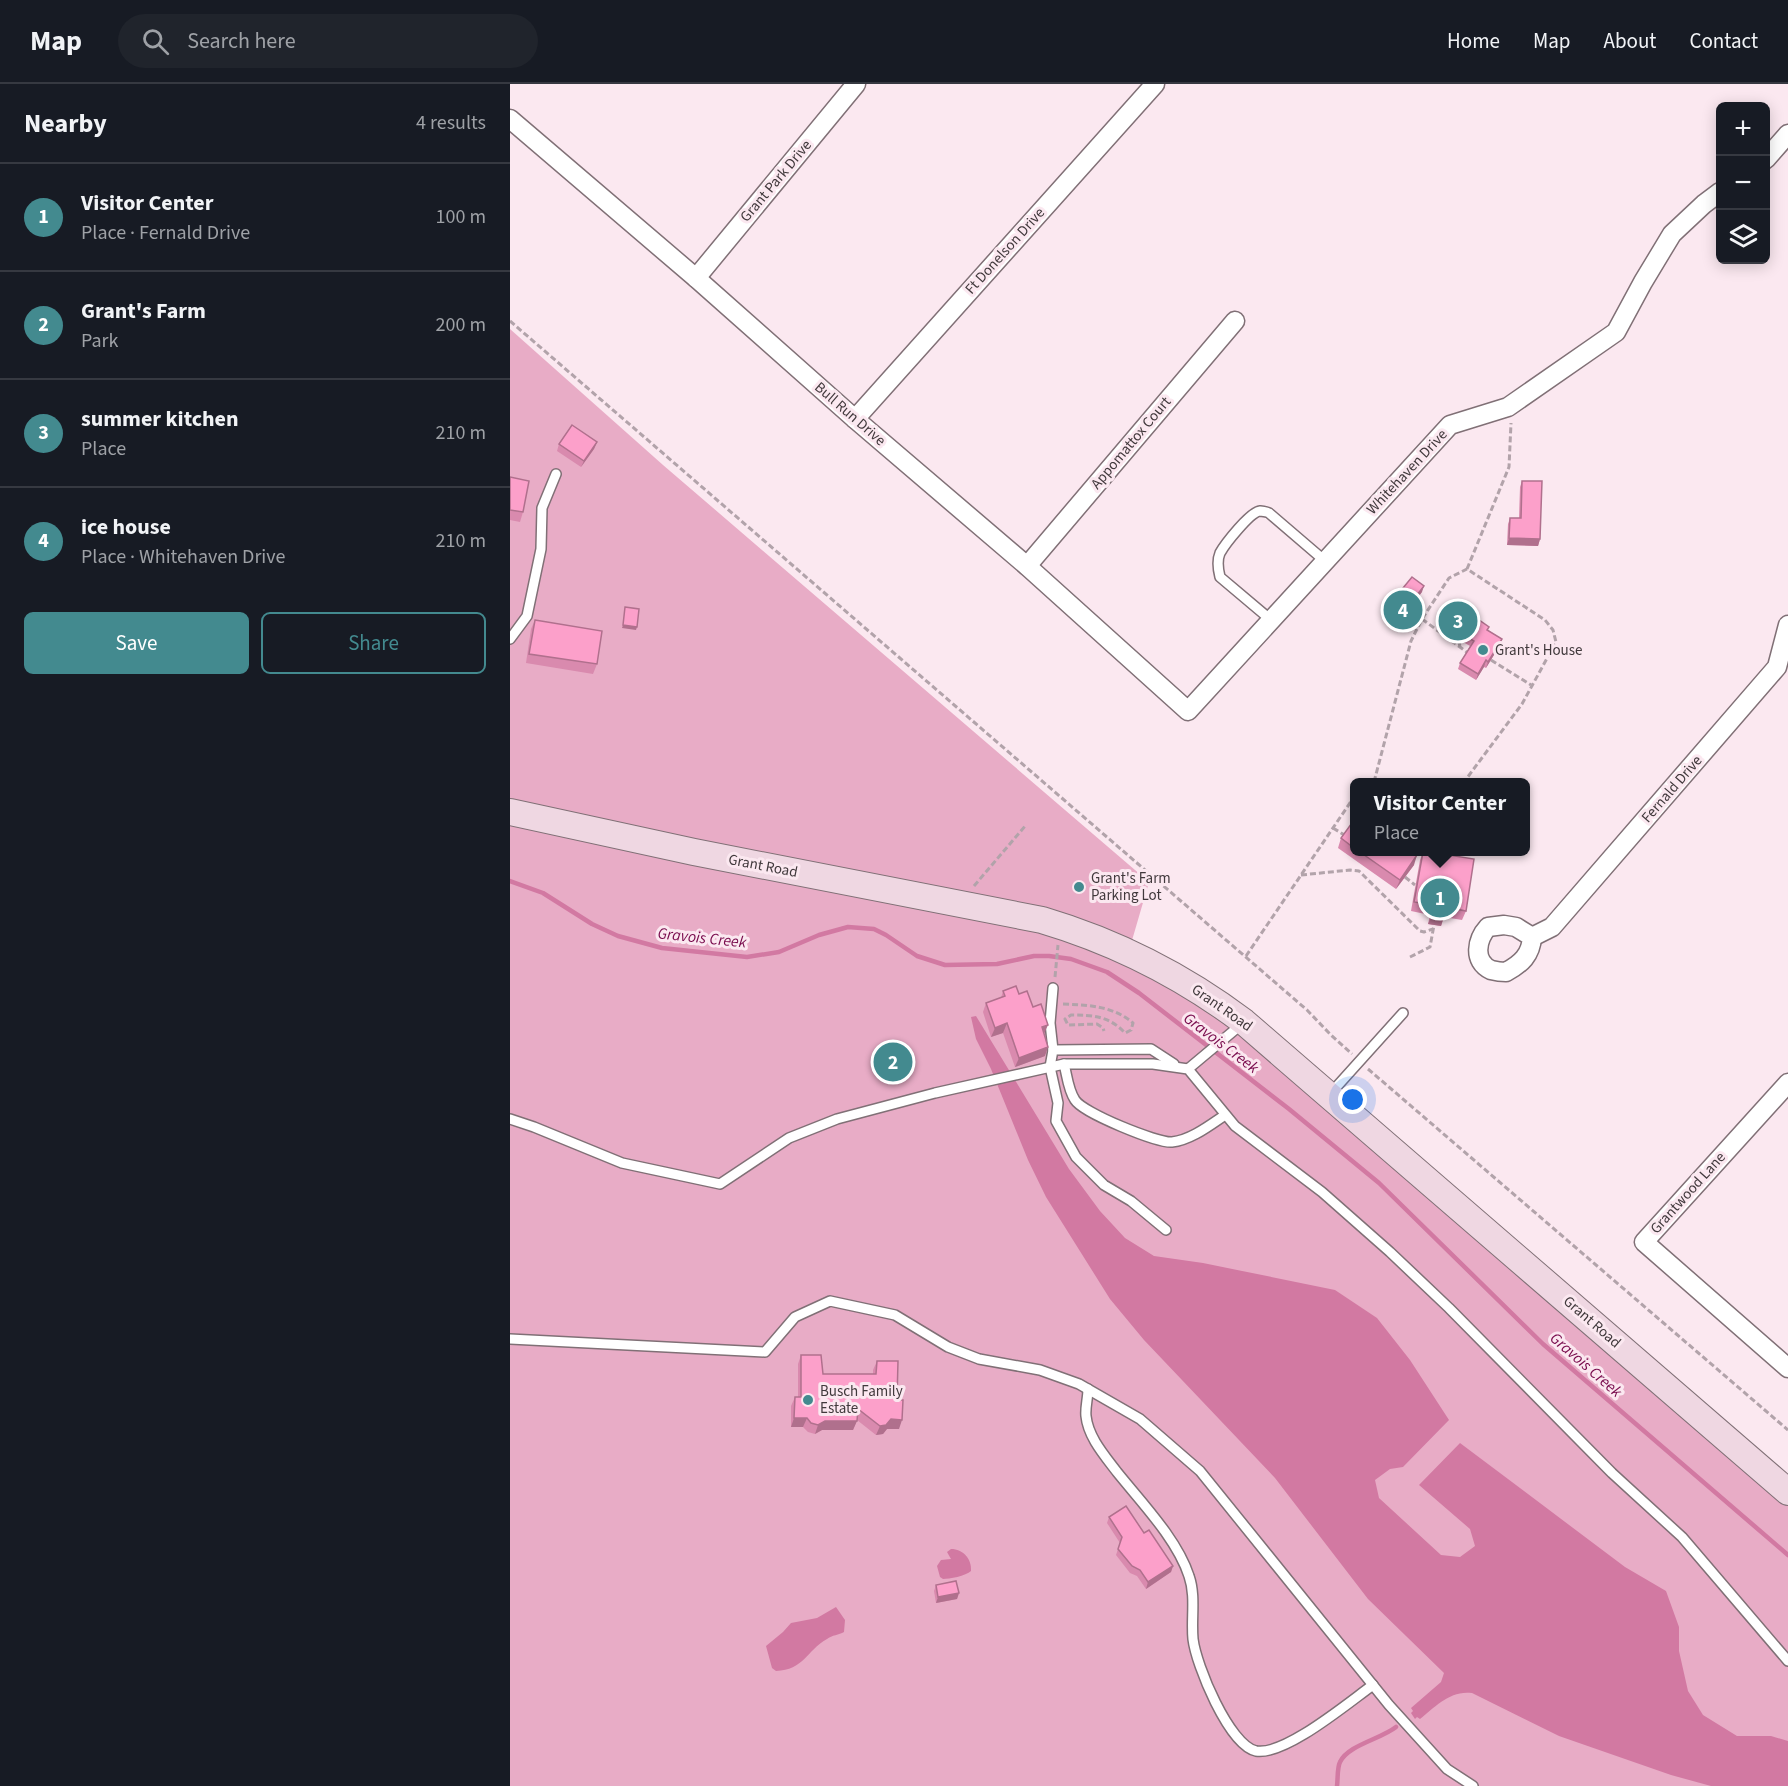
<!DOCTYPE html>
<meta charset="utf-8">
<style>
:root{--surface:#171b24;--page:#20242c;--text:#f1f3f6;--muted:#9ea1a6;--line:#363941;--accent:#438a8f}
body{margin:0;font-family:"Source Sans 3",sans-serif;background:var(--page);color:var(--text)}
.controls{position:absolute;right:18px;top:18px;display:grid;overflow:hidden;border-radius:9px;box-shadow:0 3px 15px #0003}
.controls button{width:54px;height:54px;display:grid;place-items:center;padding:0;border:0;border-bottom:2px solid var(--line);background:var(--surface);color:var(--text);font:30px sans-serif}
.you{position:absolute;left:843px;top:1016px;width:21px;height:21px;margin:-15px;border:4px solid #fff;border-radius:50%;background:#1a73e8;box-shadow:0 0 0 9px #1a73e833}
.badge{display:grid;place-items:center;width:39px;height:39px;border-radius:50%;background:var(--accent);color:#fff;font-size:20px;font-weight:700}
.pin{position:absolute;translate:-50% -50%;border:3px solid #fff;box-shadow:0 2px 6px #0006}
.popup{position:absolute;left:840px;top:694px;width:180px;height:78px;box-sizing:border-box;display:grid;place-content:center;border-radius:9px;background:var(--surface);filter:drop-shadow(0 2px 4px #0005);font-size:20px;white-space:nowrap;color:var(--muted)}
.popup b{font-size:22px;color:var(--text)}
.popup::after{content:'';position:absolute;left:50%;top:100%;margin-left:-12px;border:12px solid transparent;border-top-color:var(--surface)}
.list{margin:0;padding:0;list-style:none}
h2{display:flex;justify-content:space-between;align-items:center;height:78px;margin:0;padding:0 24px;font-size:26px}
h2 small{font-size:20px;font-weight:400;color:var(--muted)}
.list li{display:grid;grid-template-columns:39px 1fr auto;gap:18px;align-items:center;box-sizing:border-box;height:108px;padding:0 24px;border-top:2px solid var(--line)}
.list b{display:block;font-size:22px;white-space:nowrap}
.list p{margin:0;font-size:20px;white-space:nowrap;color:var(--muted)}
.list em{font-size:20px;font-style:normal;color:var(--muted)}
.actions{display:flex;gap:12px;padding:18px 24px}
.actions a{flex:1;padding:14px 0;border:2px solid var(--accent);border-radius:9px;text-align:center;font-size:21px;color:var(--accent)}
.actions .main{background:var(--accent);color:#fff}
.icon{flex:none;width:33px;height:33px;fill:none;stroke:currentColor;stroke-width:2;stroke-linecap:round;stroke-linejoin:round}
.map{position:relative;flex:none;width:1278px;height:1702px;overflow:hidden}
header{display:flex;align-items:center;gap:36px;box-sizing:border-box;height:84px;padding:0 30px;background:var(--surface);border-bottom:2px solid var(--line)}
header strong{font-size:28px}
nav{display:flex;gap:33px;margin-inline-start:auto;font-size:21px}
.search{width:420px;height:54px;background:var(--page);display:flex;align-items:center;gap:15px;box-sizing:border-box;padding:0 21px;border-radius:33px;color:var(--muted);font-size:22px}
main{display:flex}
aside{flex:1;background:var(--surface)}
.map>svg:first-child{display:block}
.green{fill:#e8acc6}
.water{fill:#d279a2}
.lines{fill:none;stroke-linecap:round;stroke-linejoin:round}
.stream{stroke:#d279a2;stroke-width:4.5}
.lane-casing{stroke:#807076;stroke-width:12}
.street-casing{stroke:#807076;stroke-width:21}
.secondary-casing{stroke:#807076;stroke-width:28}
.path{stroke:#b2a3aa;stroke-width:3;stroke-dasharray:6 3;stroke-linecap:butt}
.lane{stroke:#fff;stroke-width:9}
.street{stroke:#fff;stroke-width:18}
.secondary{stroke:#efd7e2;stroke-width:26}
.wall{fill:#d98aae}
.shaded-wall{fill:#b0708d}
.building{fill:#fca0ca;stroke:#b0708d;stroke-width:1.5}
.poi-dot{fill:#438a8f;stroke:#fbe8f0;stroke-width:2}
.labels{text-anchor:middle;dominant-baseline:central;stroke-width:6;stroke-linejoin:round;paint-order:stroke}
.street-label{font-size:15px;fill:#41393c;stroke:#fbe8f0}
.poi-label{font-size:15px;fill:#41393c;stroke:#fbe8f0;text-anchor:start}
.water-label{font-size:16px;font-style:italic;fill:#780a4c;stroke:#fbe8f0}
</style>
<header>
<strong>Map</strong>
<div class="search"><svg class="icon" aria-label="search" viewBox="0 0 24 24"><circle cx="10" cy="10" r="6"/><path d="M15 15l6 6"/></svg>Search here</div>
<nav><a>Home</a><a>Map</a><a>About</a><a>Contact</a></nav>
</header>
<main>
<aside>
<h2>Nearby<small>4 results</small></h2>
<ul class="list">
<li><span class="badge">1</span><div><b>Visitor Center</b><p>Place · Fernald Drive</p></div><em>100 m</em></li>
<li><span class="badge">2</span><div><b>Grant's Farm</b><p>Park</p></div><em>200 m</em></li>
<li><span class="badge">3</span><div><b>summer kitchen</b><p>Place</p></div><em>210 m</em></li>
<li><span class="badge">4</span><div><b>ice house</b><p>Place · Whitehaven Drive</p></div><em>210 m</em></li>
</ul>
<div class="actions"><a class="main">Save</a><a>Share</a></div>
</aside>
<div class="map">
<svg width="1278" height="1702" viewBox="0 0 1278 1702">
<rect width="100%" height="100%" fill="#fbe8f0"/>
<path class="green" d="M 0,245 L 153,381 L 639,798 L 616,877 L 709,929 L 1021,1195 L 1278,1421 L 1278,1702 L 0,1702 Z"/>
<g class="water">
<path d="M 466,932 L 559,1085 L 590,1127 L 615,1154 L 644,1172 L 693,1179 L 825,1206 L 867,1234 L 900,1276 L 939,1336 L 893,1383 L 880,1385 L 865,1396 L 869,1414 L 931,1471 L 950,1473 L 965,1462 L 960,1445 L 909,1401 L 950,1359 L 1115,1483 L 1156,1507 L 1169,1543 L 1169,1567 L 1178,1607 L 1193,1631 L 1227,1652 L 1261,1652 L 1278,1657 L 1278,1702 L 1201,1702 L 1161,1691 L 1049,1652 L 962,1609 C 940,1606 925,1623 910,1635 L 907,1633 L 905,1635 L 901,1629 L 903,1627 L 901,1624 L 931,1598 L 934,1589 L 858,1515 L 765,1394 L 634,1256 L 600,1215 L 536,1113 L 518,1076 L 481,985 L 466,955 L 461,933 Z"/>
<path d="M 441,1465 C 453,1465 462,1475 461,1487 C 456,1492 439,1495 433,1495 L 430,1493 L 427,1482 L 431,1476 L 441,1475 L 437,1468 Z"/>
<path d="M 326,1523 L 335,1536 L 334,1548 C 329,1551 322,1551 317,1555 C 296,1567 294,1586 266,1587 L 262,1584 L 256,1562 L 273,1548 L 281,1539 L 307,1534 Z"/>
</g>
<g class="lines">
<g class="stream">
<path d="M 0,797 L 33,809 L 82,840 L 108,852 L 152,864 L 237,873 L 269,868 L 309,851 L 338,843 L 364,845 L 376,851 L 407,872 L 435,881 L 487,880 L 524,872 L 539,872 L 561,875 L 597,888 L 629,909 L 779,1025 L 869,1099 L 1033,1260 L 1278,1471"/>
<path d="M 827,1702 C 828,1695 827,1684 830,1678 C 838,1661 871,1655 886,1643"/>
</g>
<defs>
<g id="lane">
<path d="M 761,536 L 710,493 C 708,485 707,476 710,469 C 715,460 740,428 750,427 C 750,427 758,428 759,429 L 815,477"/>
<path d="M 0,555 L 17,532 L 31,465 L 32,424 L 46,390"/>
<path d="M 543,966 L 540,939 L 543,904"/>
<path d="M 554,980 C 557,991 558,1006 565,1016 C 573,1029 647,1059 662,1058 C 681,1056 700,1041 715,1031"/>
<path d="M 678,985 L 733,939"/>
<path d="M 820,1010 L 893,929"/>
<path d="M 0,1035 L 24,1043 L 112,1079 L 210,1100 L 279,1054 L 327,1035 L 425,1009 L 554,980 L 643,980 L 678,985 L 725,1042 L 812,1108 L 880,1168 L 939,1224 L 1102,1389 L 1172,1453 L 1278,1577"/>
<path d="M 656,1146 L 621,1117 L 594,1101 L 566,1073 L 546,1037 L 548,1019 L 540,983 L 543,966 L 641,965 L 664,980"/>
<path d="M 0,1255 L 255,1268 L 285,1233 L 320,1217 L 385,1231 L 438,1263 L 469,1275 L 530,1286 L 569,1300 L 630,1335 L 690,1387 L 879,1621 L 937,1685 L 963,1702"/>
<path d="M 578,1305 C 578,1314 575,1324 576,1332 C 578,1353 595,1372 607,1388 C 631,1418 667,1455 679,1492 C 686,1512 681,1534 683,1555 C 686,1581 719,1661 746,1667 C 775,1672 839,1618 863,1601"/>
</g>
<g id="street">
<path d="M 0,35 L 186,194 L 345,335 L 517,482 L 678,627 L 940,341 L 998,323 L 1106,248 L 1133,198 L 1162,150 L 1194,120 L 1210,108"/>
<path d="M 1256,75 L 1278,50"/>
<path d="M 186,194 L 346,0"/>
<path d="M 345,335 L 645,0"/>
<path d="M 517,482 L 725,237"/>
<path d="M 994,841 L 1006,843 L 1022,853 C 1021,871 1011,880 996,888 C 991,888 985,887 981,886 C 962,877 967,855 978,843 Z"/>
<path d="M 1022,853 L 1042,843 L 1267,583 L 1278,541"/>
<path d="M 1278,999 L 1134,1158 L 1278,1284"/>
</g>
<path id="secondary" d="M 0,728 L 184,768 L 532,836 C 606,858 673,892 734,938 L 1278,1408"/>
</defs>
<use href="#lane" class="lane-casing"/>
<use href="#street" class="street-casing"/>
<use href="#secondary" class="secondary-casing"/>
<g class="path">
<path d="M 0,237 L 797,926 L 821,951 L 842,970"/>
<path d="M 957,485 L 999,383 L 1001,339"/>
<path d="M 912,535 L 958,569"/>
<path d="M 938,543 L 946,548 L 950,562"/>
<path d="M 981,576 L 1021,601"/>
<path d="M 864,698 L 901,557 L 912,535 L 939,494 L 957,485 L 1035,536 L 1043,546 L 1046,558 L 1012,620 L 954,698"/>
<path d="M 823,744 L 836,752"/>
<path d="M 791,791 L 840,786 L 849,787 L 910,847 L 914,848 L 923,845"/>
<path d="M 895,793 L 905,801"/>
<path d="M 464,802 L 516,741"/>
<path d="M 736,872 L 844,713"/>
<path d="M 900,873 L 920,863 L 924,841"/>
<path d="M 545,893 L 548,861"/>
<path d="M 553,920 C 579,921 603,922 623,939 L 621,946 L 615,949 C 599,932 583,931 561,931 L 555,935 L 558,941 L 587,940 L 593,944 L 594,947"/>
<path d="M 858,985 L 1278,1346"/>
</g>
<use href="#lane" class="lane"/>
<use href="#street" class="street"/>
<use href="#secondary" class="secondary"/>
</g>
<g class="wall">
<path d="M 87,358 L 84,365 L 71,383 L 47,367 L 49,360 Z"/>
<path d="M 0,393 L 13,428 L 10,438 L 0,436 Z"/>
<path d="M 1012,397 L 1030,455 L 1028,462 L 997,461 L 998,440 L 1000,434 L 1009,434 L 1010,403 Z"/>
<path d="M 912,508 L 894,531 L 881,521 L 884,515 Z"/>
<path d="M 938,529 L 978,546 L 992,555 L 990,561 L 976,584 L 974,583 L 966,596 L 948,585 L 950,579 L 960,562 L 953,558 L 956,550 L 936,536 Z"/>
<path d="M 25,536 L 87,580 L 83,590 L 16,579 L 21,545 Z"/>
<path d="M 844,736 L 844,768 L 902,768 L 904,781 L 886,805 L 828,764 L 831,754 Z"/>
<path d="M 913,768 L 956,827 L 952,836 L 934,833 L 931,842 L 918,840 L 920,831 L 901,827 L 910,776 Z"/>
<path d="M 493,907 L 509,910 L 534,950 L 535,972 L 505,983 L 493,949 L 481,953 L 473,928 L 476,919 L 491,914 Z"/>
<path d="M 291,1271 L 313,1290 L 363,1290 L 363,1286 L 367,1277 L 387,1316 L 389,1345 L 377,1345 L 373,1350 L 366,1351 L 347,1336 L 343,1346 L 312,1346 L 305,1350 L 298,1348 L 293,1343 L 281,1343 L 281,1322 L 285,1313 L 288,1313 L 288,1280 Z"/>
<path d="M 599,1433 L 634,1449 L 663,1482 L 661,1488 L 636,1505 L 627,1492 L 620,1489 L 606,1471 L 610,1459 L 597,1439 Z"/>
<path d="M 426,1501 L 449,1509 L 447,1515 L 426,1519 L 424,1507 Z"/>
</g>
<g class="shaded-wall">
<path d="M 87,358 L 84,365 L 71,383 L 74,377 Z"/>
<path d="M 999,454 L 1030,455 L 1028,462 L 997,461 Z"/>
<path d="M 914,502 L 912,508 L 894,531 L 896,525 Z"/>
<path d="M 113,541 L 127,543 L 126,546 L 112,544 Z"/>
<path d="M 992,555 L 990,561 L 976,584 L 978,578 Z"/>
<path d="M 976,576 L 974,583 L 966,596 L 968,590 Z"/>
<path d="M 907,771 L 904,781 L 886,805 L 890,796 Z"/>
<path d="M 922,831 L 934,832 L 931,842 L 918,840 Z"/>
<path d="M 497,939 L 493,949 L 481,953 L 485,944 Z"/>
<path d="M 538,941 L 534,950 L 532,943 Z"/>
<path d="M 538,963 L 535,972 L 505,983 L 509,974 Z"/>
<path d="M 284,1334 L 297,1334 L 293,1343 L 281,1343 Z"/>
<path d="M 381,1335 L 392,1336 L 389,1345 L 377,1345 L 373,1350 L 366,1351 L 370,1342 Z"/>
<path d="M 315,1337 L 347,1337 L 343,1346 L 312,1346 L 305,1350 L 308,1341 Z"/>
<path d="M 663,1482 L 661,1488 L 636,1505 L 638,1498 Z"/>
<path d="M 449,1509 L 447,1515 L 426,1519 L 428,1513 Z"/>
</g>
<g class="building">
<path d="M 62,341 L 87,358 L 74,377 L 49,360 Z"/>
<path d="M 0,393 L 19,397 L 13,428 L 0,426 Z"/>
<path d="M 1012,397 L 1032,397 L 1030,455 L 999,454 L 1000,434 L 1011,434 Z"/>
<path d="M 902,493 L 914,502 L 896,525 L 884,515 Z"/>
<path d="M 945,519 L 979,543 L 977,546 L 992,555 L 978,578 L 976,576 L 968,590 L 950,579 L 964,557 L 955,552 L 960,544 L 938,529 Z"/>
<path d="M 115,523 L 129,525 L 127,543 L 113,541 Z"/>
<path d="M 25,536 L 92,547 L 87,580 L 19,570 Z"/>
<path d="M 844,736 L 844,764 L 831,754 Z"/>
<path d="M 850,768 L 902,768 L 907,771 L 890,796 Z"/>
<path d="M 913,768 L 920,768 L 964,775 L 956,827 L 936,823 L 934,832 L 922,831 L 923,821 L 904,818 Z"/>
<path d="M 506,902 L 509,910 L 517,907 L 523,923 L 531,920 L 538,941 L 532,943 L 538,963 L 509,974 L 497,939 L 485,944 L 476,919 L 495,912 L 493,907 Z"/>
<path d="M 291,1271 L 311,1271 L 313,1290 L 366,1290 L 367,1277 L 388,1277 L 387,1316 L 393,1316 L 392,1336 L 381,1335 L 376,1341 L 370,1342 L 348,1325 L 347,1337 L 315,1337 L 308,1341 L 301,1339 L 297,1334 L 284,1334 L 285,1313 L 291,1313 Z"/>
<path d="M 616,1422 L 634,1449 L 639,1446 L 663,1482 L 638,1498 L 630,1486 L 622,1482 L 608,1465 L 612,1453 L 599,1433 Z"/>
<path d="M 446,1497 L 449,1509 L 428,1513 L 426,1501 Z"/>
</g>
<g class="poi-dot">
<circle cx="973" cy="566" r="6"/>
<circle cx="569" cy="803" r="6"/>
<circle cx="298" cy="1316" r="6"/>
</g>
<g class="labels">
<g class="street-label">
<text transform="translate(266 97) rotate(-50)">Grant Park Drive</text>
<text transform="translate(495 167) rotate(-48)">Ft Donelson Drive</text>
<text transform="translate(340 330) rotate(41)">Bull Run Drive</text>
<text transform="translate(621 359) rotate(-50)">Appomattox Court</text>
<text transform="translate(897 388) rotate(-47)">Whitehaven Drive</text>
<text transform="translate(1162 705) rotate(-49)">Fernald Drive</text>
<text transform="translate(253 782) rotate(11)">Grant Road</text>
<text transform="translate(712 924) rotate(35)">Grant Road</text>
<text transform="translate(1178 1109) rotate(-48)">Grantwood Lane</text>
<text transform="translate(1082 1238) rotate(41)">Grant Road</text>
</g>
<g class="poi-label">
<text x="985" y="566">Grant's House</text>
<text x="581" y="794">Grant's Farm<tspan x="581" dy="17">Parking Lot</tspan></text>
<text x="310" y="1307">Busch Family<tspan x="310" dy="17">Estate</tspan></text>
</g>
<g class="water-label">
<text transform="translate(192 854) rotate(6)">Gravois Creek</text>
<text transform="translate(711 959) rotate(37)">Gravois Creek</text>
<text transform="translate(1076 1281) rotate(41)">Gravois Creek</text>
</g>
</g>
</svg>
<div class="controls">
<button>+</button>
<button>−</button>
<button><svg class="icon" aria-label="layers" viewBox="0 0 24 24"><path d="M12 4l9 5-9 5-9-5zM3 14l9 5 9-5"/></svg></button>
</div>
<div class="you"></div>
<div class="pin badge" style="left:930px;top:814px">1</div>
<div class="popup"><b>Visitor Center</b>Place</div>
<div class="pin badge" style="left:383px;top:978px">2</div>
<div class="pin badge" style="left:948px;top:537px">3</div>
<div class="pin badge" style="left:893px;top:526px">4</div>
</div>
</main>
